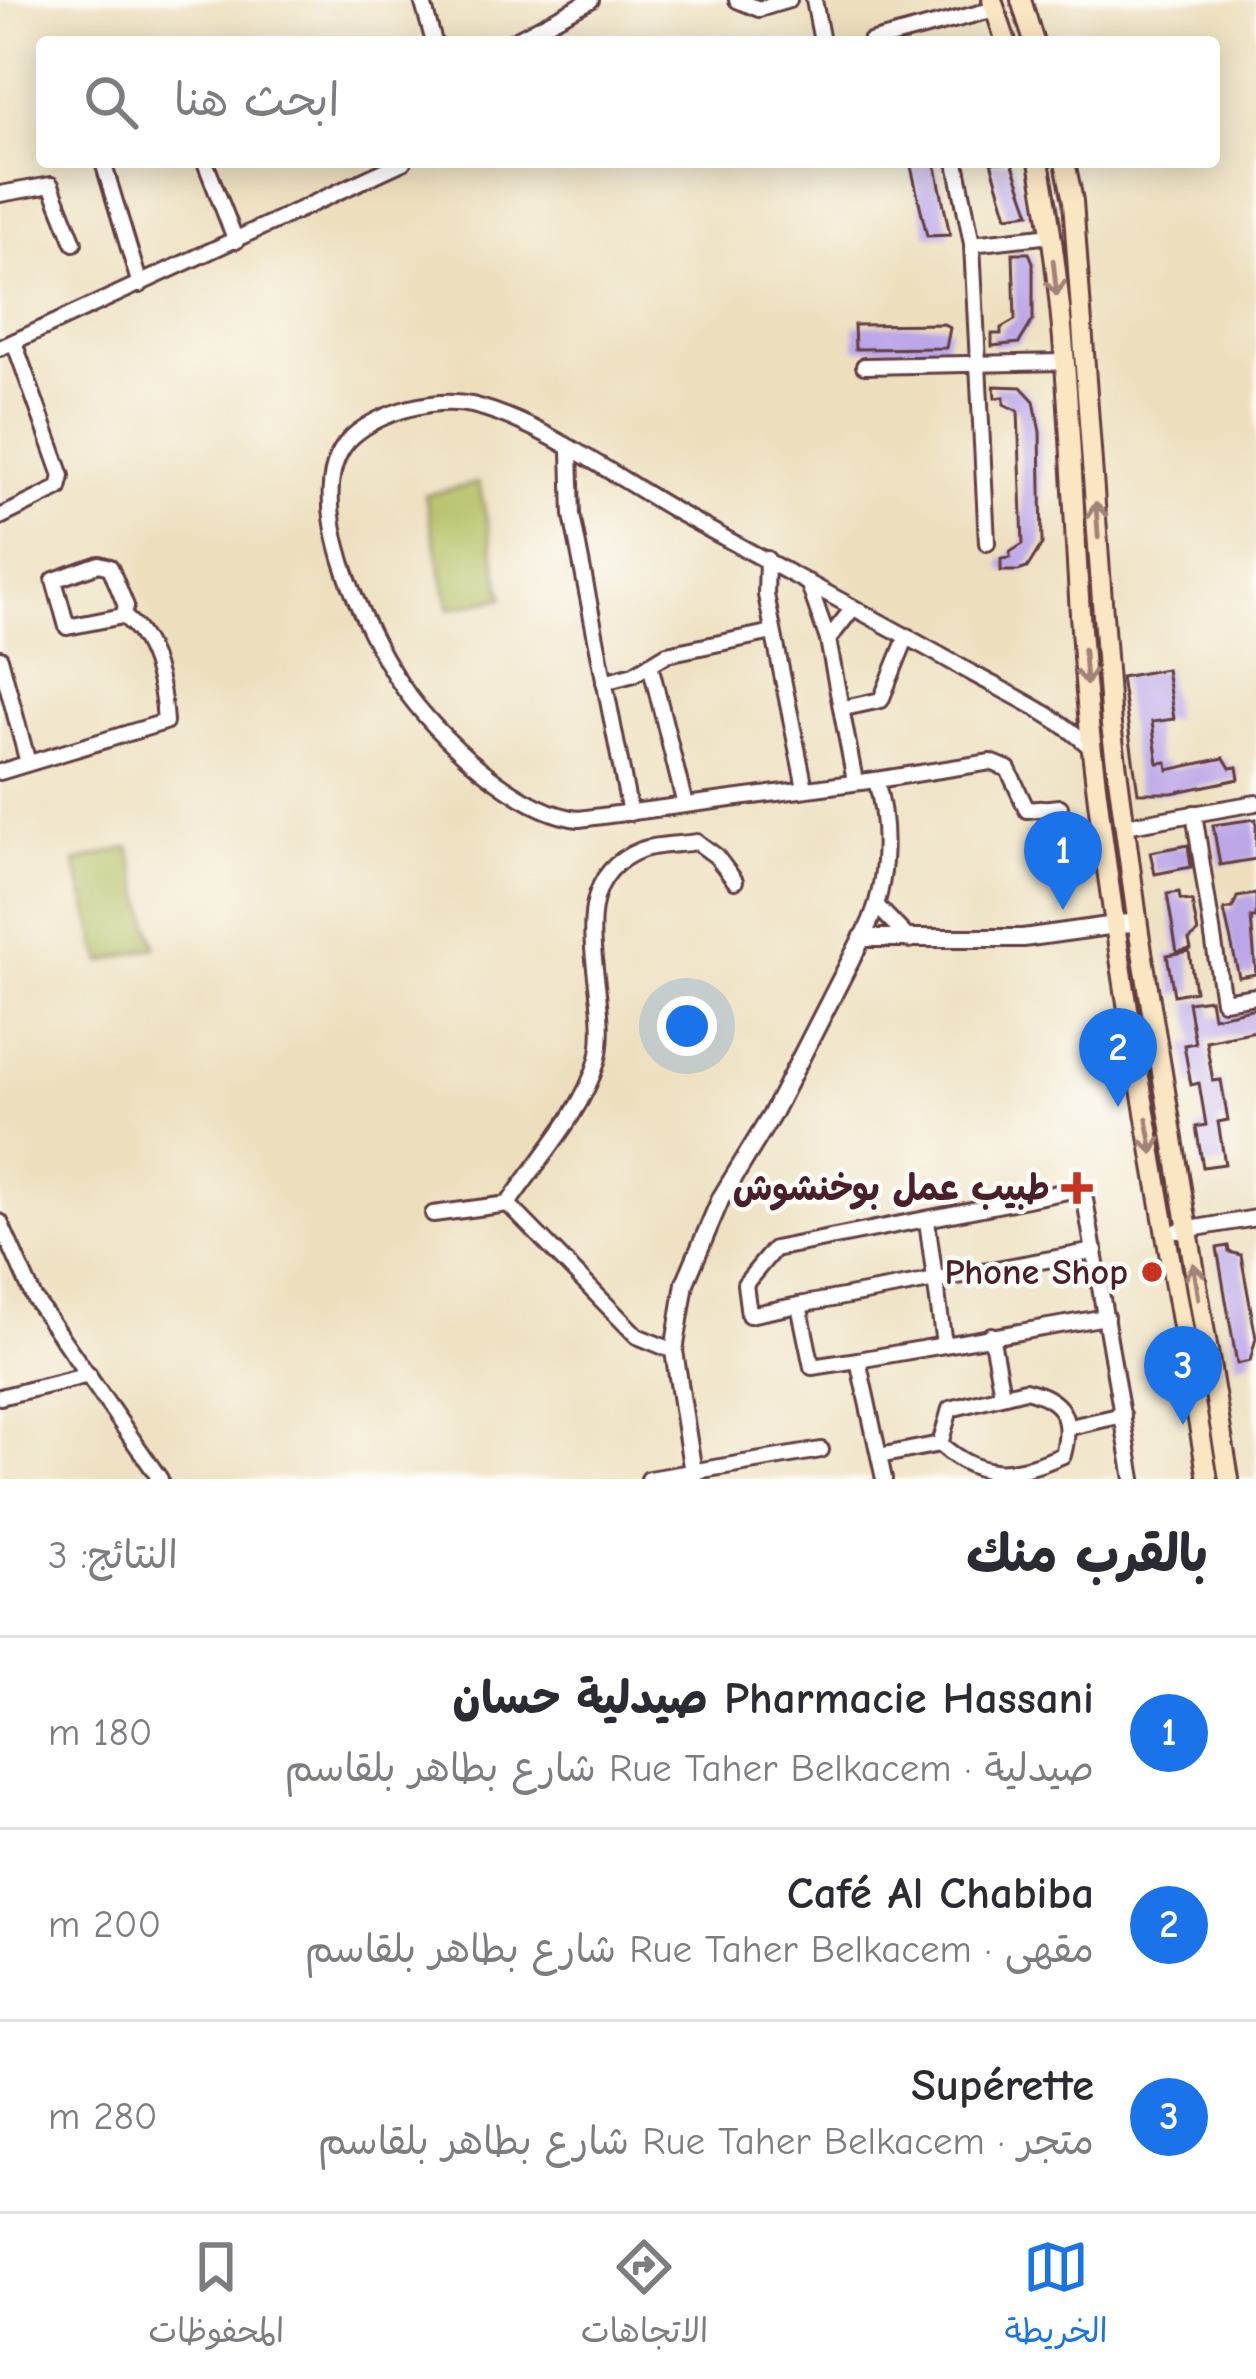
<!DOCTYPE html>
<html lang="ar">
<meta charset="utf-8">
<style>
:root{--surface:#fff;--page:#f2f2f3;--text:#2b2b33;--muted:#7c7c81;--line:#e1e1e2;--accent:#1a73e8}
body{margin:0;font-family:"Comic Neue","Playpen Sans Arabic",sans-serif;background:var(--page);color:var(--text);direction:rtl}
.you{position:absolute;left:687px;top:1026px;width:42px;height:42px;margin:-30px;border:9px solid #fff;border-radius:50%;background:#1a73e8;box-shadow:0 0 0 18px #1a73e833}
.badge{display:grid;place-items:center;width:78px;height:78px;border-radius:50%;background:var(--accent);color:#fff;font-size:39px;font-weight:700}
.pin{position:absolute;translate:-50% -99px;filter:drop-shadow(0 3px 6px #0008)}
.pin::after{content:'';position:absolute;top:63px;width:42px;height:36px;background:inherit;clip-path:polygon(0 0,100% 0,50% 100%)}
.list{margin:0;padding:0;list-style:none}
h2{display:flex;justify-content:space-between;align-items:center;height:156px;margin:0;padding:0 48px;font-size:51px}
h2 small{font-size:39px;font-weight:400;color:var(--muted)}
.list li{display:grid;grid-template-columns:78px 1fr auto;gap:36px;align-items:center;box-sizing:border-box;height:192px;padding:0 48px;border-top:3px solid var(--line)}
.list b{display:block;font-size:45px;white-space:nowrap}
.list p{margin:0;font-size:39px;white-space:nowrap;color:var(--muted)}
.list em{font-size:39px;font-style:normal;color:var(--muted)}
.icon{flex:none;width:66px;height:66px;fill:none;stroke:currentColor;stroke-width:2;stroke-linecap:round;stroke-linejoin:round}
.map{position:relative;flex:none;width:1256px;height:1479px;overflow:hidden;direction:ltr}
.search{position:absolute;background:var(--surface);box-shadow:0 6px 30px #0003;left:36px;right:36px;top:36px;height:132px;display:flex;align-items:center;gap:30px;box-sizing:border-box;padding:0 42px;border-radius:12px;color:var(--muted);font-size:45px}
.sheet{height:732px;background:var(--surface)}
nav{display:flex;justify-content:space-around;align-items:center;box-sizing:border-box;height:168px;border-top:3px solid var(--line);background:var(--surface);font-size:33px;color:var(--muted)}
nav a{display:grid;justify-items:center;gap:6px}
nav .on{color:var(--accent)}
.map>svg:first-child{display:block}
.green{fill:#b2be60;stroke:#7e6e46;stroke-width:3}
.building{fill:#bba6e7}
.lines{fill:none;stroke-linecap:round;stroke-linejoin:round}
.minor-casing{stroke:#623c41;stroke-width:20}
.tertiary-casing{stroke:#623c41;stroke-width:22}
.secondary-casing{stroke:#623c41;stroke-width:24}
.minor{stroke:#fff;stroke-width:14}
.tertiary{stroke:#fff;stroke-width:16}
.secondary{stroke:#fbe6c3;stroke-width:18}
.oneway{stroke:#a28277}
.poi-dot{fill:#c8321e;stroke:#fdfcf7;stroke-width:4.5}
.labels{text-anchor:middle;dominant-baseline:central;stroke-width:9;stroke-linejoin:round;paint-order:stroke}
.poi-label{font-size:36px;font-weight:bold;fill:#4a1f2b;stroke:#fdfcf7;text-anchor:end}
</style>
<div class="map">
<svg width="1256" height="1479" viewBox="0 0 1256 1479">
<rect width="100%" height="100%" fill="#fdfcf7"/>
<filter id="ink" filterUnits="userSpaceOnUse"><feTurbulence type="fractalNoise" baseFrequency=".00833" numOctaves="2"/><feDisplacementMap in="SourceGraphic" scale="24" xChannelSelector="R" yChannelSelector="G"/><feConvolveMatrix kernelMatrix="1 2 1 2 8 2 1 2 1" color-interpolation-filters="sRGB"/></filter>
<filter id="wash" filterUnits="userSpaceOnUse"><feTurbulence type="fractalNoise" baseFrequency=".004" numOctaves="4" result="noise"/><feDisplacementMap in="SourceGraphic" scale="48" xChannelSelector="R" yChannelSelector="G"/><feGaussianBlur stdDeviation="2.7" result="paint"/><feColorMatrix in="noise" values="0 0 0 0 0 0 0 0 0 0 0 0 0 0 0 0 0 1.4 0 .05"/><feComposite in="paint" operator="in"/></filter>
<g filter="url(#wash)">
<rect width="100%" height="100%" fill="#eddfbd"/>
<g class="green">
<path d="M 479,483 L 503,598 L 449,609 L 425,495 Z"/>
<path d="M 129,847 L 156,947 L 102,962 L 75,862 Z"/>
</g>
<g id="blocks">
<g class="building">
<path d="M 910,162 L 935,162 L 950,235 L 927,236 Z"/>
<path d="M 991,162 L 1012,162 L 1030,213 L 1007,216 Z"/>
<path d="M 1013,253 L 1029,253 L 1033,262 L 1033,320 L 1019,343 L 992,346 L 992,334 L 1001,334 L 1001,328 L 1015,320 Z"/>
<path d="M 944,324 L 950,328 L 946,348 L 855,349 L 854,325 Z"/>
<path d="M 994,386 L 1021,387 L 1034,401 L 1040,432 L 1042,544 L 1027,568 L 1018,571 L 1001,571 L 1001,559 L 1010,558 L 1010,552 L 1023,544 L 1018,411 L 1004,404 L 1004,397 L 995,398 Z"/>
<path d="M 1166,669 L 1174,719 L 1152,722 L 1158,763 L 1167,762 L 1168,770 L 1224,758 L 1230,768 L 1237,767 L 1239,779 L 1172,793 L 1138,793 L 1121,677 Z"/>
<path d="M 1256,819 L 1256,859 L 1220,865 L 1213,825 Z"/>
<path d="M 1188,845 L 1191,867 L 1155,874 L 1150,852 Z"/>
<path d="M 1179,892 L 1180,899 L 1192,902 L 1198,933 L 1189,940 L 1191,949 L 1177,952 L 1167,894 Z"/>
<path d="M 1256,894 L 1256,918 L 1251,918 L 1256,974 L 1239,977 L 1224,910 L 1233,908 L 1237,897 Z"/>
<path d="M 1189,951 L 1195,991 L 1174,995 L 1167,955 Z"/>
<path d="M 1210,999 L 1213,1017 L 1256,1008 L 1256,1031 L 1206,1041 L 1213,1081 L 1221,1080 L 1228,1120 L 1218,1122 L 1225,1164 L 1203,1167 L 1196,1127 L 1206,1125 L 1199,1083 L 1191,1085 L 1184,1045 L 1195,1043 L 1188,1002 Z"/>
<path d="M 1228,1246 L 1229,1252 L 1241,1255 L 1256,1338 L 1250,1361 L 1237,1364 L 1217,1248 Z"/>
</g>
</g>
</g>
<g filter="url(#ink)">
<use href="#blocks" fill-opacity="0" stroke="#623c41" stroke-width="3"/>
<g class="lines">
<defs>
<g id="minor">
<path d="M 422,0 L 434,42"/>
<path d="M 737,0 L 759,9 L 789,0"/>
<path d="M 814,0 L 822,42"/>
<path d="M 511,42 L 591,0"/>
<path d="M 870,42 L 995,9"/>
<path d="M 103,162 L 140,285"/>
<path d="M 205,162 L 236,241"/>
<path d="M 956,162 L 972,244 L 987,543"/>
<path d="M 0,194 L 51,185 L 74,243"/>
<path d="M 972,244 L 1051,235"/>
<path d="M 0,348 L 403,162"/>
<path d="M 864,366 L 1063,362"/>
<path d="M 570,452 L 572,515 L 630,813"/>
<path d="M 0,517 L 59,488 L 62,476 L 14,342"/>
<path d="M 767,559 L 766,595 L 805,788"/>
<path d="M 808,582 L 828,640 L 853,608"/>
<path d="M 828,640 L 855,781"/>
<path d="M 0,658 L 28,763"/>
<path d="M 650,664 L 685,805"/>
<path d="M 604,682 L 634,674 L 667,654 L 773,632"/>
<path d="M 844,708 L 881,700 L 907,636"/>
<path d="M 0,772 L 165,722 C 163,686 153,637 123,616 L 67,627 L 54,580 L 99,564 L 110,567 L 126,606 L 123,616"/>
<path d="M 876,780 L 991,762 L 1008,769 L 1027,810 L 1060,807"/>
<path d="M 1194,813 L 1223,1001 L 1256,996"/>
<path d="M 1125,826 L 1256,803"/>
<path d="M 878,907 L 910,940"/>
<path d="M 862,938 C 888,893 890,830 876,780 L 579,819 C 518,813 436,736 402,686 C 366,634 294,488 353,436 C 382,411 435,397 472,405 C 540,421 620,480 681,514 C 777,567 873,617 968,671 C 1009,694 1057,715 1091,748"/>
<path d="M 508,1204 C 537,1161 582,1113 597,1062 C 616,997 552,884 641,850 C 657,844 680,845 697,842 L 716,856 L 735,881"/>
<path d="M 433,1214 L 508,1204 L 637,1336 L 674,1351"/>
<path d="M 927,1221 L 944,1344"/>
<path d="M 0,1222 L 34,1298 L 160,1479"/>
<path d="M 1178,1231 L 1256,1218"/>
<path d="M 799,1305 L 749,1315 L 745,1284 L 774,1249 L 1083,1188 L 1133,1479"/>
<path d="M 991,1335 L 1002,1394"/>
<path d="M 858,1360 L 812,1367 L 799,1305 L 1095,1251"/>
<path d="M 1025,1390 C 1063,1399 1073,1417 1063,1455 C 1011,1478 979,1479 940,1444 L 950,1409 Z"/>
<path d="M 0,1397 L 89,1375"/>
<path d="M 1070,1427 L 1123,1415"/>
<path d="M 879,1456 L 940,1444"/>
<path d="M 649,1479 L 821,1450"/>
<path d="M 884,1479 L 858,1360 L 1106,1317"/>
</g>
<path id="tertiary" d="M 694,1479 L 674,1351 L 685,1283 L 721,1198 L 771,1116 L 862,938 L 1023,938 L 1137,922"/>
<g id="secondary">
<path d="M 992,0 L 1006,42"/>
<path d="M 1021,0 L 1034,42"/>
<path d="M 1039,162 C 1077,355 1069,556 1092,751 C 1120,995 1168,1237 1208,1479"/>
<path d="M 1065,162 L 1073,201 L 1111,725 L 1139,933 L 1229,1479"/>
</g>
</defs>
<use href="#minor" class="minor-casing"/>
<use href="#tertiary" class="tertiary-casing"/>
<use href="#secondary" class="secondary-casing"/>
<use href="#minor" class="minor"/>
<use href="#tertiary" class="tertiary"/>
<use href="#secondary" class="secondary"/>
</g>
<defs><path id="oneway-shaft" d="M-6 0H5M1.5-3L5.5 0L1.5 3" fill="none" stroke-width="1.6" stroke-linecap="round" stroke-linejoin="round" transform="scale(3)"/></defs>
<g class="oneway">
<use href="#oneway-shaft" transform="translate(1055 278) rotate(84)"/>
<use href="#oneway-shaft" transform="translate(1097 520) rotate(-94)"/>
<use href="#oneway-shaft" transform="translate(1085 667) rotate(86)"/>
<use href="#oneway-shaft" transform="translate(1150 1136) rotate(80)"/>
<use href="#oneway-shaft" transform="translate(1196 1281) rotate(-99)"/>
</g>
</g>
<g class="poi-dot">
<path d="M1071 1170h12v12h12v12h-12v12h-12v-12h-12v-12h12z"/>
<circle cx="1152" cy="1272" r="12"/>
</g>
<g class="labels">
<g class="poi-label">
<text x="1050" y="1188">طبيب عمل بوخنشوش</text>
<text x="1128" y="1272">Phone Shop</text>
</g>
</g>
</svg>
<div class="you"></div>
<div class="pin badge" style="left:1063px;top:910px">1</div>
<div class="pin badge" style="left:1118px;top:1107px">2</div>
<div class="pin badge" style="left:1183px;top:1425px">3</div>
<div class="search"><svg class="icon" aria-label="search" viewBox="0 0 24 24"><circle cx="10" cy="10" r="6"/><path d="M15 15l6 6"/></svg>ابحث هنا</div>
</div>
<section class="sheet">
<h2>بالقرب منك<small>النتائج: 3</small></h2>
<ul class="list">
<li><span class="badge">1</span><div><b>Pharmacie Hassani صيدلية حسان</b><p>صيدلية · Rue Taher Belkacem شارع بطاهر بلقاسم</p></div><em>180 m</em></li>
<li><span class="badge">2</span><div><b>Café Al Chabiba</b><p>مقهى · Rue Taher Belkacem شارع بطاهر بلقاسم</p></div><em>200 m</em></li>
<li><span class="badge">3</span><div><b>Supérette</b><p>متجر · Rue Taher Belkacem شارع بطاهر بلقاسم</p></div><em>280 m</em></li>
</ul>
</section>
<nav>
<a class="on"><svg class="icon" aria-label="map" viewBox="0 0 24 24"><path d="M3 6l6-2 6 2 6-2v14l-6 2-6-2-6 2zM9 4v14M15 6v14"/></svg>الخريطة</a>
<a><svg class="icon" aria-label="directions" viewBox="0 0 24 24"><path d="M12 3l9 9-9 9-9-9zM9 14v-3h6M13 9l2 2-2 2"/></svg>الاتجاهات</a>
<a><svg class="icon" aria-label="saved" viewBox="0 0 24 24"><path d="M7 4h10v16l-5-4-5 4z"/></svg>المحفوظات</a>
</nav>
